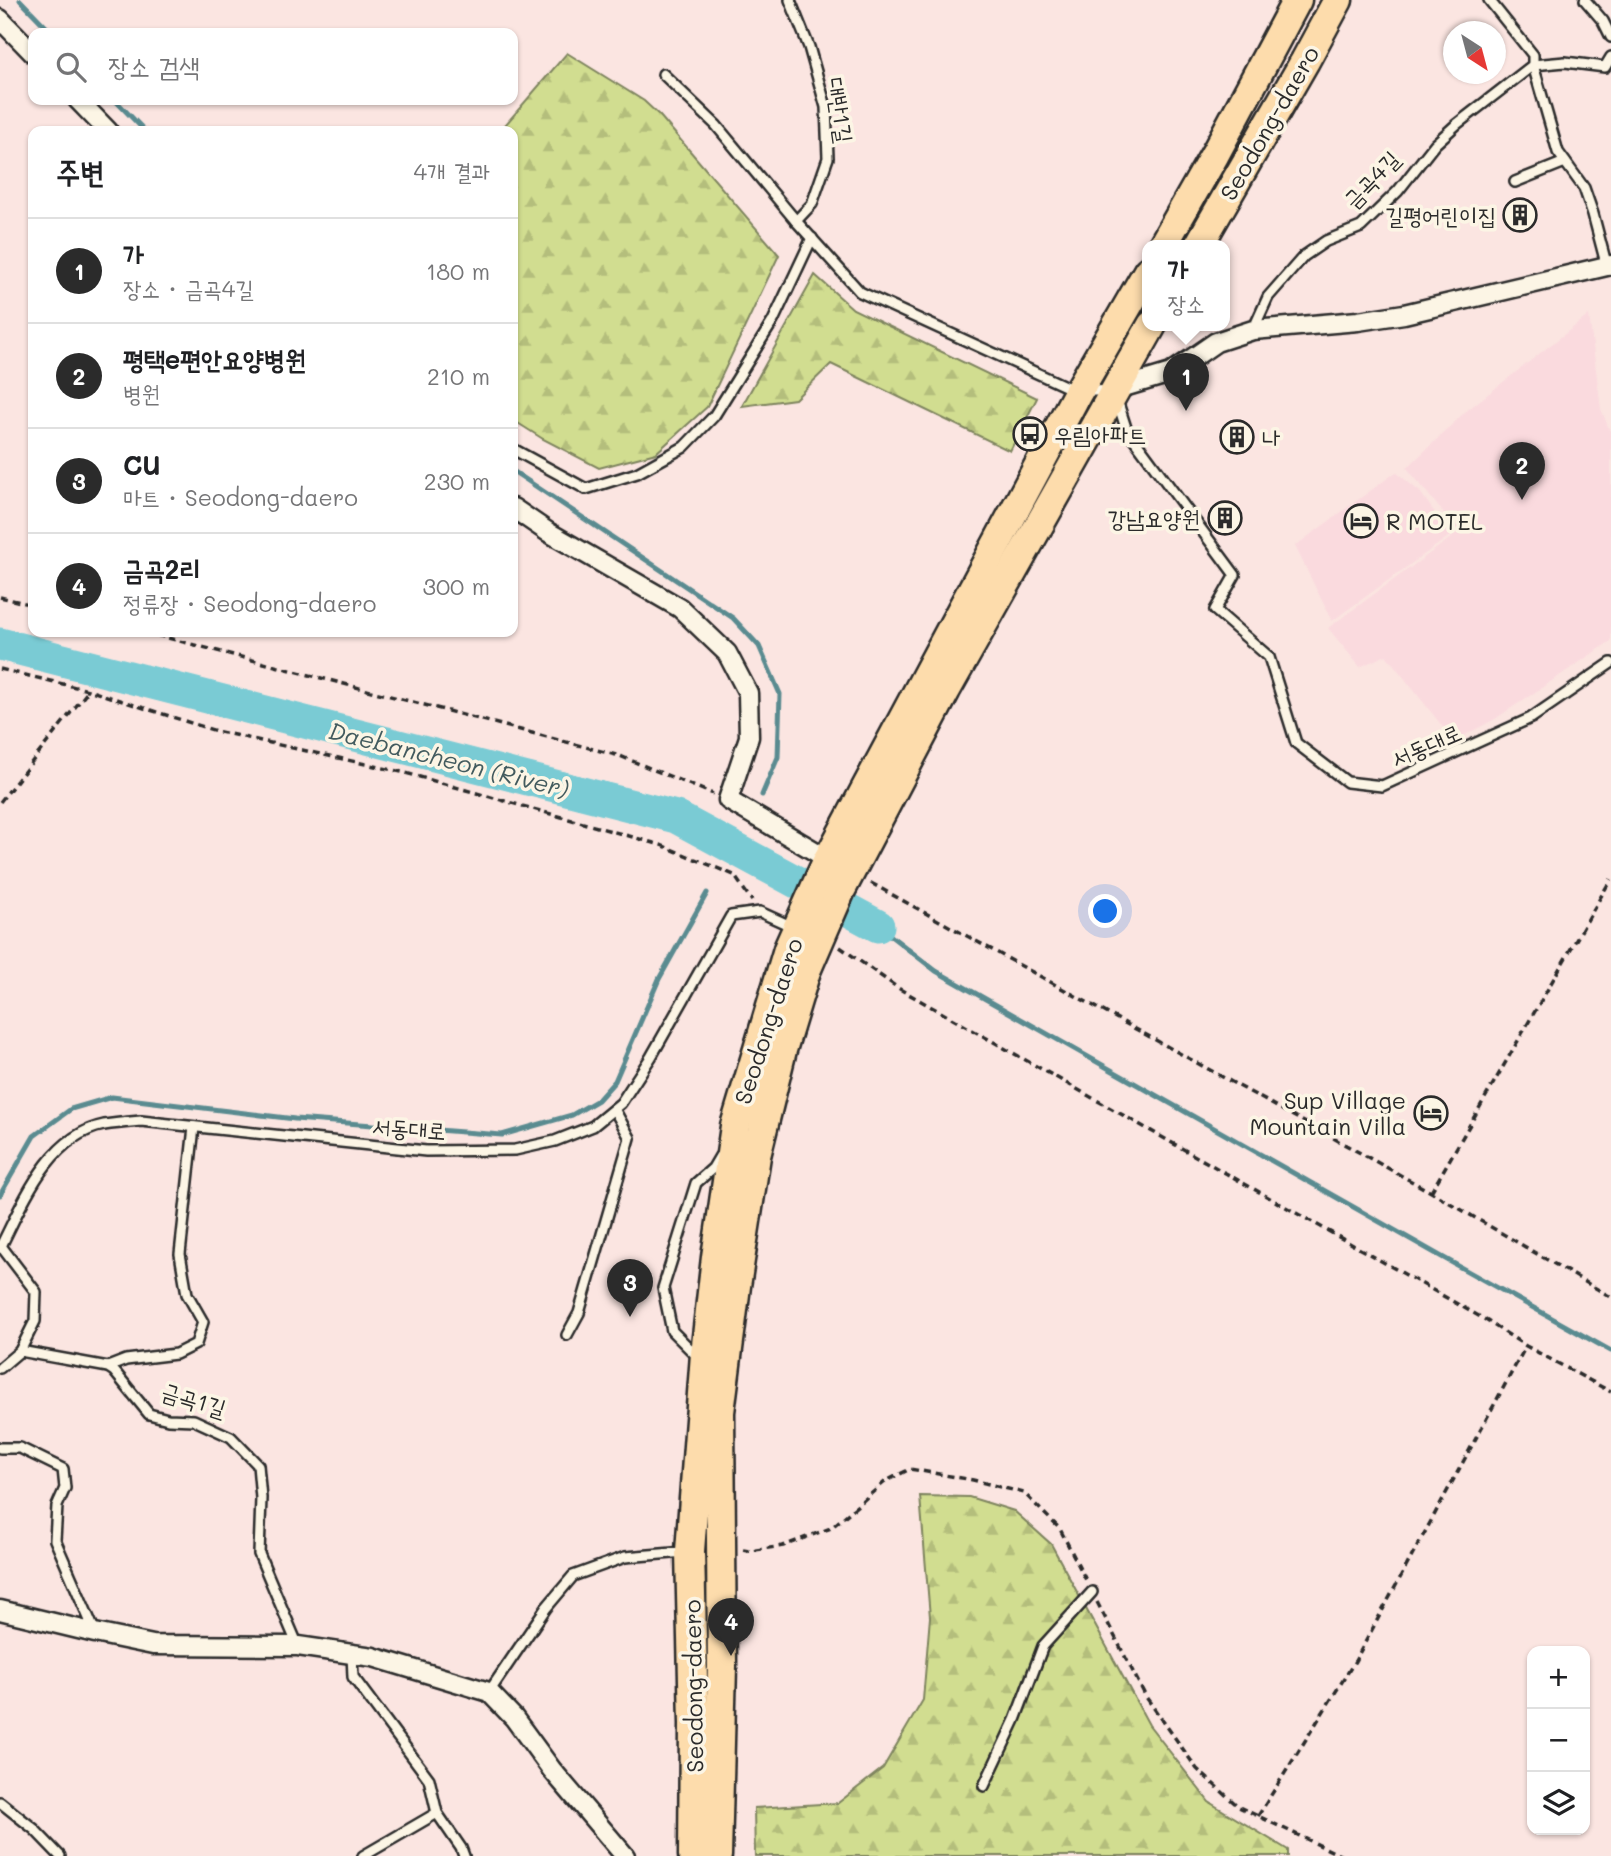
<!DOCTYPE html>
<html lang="ko">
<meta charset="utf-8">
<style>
:root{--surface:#fff;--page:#f6f6f6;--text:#202124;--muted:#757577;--line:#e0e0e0;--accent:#2b2b2b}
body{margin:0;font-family:Mali,"Poor Story",sans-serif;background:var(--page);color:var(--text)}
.controls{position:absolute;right:21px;bottom:21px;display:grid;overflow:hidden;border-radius:14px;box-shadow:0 2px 5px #0004}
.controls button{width:63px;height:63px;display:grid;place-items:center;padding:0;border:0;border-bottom:2px solid var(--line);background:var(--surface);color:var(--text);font:35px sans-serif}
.compass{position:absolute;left:1443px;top:21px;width:63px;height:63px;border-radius:50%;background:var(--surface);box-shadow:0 2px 5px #0004;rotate:144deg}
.you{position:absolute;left:1106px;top:912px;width:24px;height:24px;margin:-18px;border:5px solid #fff;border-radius:50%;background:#1a73e8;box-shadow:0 0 0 10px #1a73e833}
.badge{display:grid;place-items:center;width:46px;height:46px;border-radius:50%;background:var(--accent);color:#fff;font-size:23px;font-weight:700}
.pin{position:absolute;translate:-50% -58px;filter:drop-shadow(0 2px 4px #0008)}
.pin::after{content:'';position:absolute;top:37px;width:24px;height:21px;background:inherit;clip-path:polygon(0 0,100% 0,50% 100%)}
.popup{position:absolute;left:1142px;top:240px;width:88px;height:91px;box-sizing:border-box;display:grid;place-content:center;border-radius:14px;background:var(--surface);filter:drop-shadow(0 2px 5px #0005);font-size:23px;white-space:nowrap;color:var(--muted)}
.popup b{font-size:26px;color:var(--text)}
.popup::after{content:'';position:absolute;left:50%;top:100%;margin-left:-14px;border:14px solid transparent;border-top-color:var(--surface)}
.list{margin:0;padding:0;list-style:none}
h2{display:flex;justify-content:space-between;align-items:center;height:91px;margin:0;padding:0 28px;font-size:30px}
h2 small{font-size:23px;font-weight:400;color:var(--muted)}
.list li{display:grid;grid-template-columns:46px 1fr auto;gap:21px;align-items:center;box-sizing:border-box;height:105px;padding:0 28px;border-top:2px solid var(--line)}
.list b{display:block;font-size:26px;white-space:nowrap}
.list p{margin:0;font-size:23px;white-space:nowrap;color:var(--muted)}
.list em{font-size:23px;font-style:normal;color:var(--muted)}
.icon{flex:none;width:38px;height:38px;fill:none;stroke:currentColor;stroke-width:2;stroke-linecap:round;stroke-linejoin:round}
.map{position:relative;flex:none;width:1611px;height:1856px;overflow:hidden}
.search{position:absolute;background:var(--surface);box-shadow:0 2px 5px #0004;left:28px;top:28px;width:490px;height:77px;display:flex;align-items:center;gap:18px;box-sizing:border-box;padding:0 24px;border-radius:14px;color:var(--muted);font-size:26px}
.panel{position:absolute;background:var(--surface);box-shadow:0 2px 5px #0004;left:28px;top:126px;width:490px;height:511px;border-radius:14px}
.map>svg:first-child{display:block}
.built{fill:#fadade}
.forest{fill:url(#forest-firs);stroke:#7e845e;stroke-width:2}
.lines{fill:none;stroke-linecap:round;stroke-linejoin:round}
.stream{stroke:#5a8b90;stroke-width:5}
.river{stroke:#7acbd4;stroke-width:33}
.service-casing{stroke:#2b2b2b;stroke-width:14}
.minor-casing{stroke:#2b2b2b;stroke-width:23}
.primary-casing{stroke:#2b2b2b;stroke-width:33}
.path{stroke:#2b2b2b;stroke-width:3.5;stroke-dasharray:7 5;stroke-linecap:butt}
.service{stroke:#fcf5e5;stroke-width:9}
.minor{stroke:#fcf5e5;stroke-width:18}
.primary{stroke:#fddcac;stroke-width:28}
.labels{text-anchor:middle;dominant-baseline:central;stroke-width:7;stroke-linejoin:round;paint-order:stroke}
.street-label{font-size:23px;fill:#2b2b2b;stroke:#fcf5e5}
.poi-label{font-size:23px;fill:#2b2b2b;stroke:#fcf5e5;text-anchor:end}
.water-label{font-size:24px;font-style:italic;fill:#435b5e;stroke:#fcf5e5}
</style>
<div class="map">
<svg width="1611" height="1856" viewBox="0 0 1611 1856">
<defs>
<pattern id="forest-firs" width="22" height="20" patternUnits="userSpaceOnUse" patternTransform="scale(1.75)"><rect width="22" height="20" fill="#d1dd90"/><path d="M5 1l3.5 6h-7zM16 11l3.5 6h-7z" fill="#b4be7c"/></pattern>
</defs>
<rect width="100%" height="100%" fill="#fbe5e1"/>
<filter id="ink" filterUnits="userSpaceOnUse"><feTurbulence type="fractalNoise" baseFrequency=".0143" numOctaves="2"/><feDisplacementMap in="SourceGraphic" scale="14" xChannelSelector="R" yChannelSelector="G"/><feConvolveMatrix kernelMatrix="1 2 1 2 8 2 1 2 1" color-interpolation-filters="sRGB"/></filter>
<g filter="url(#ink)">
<g class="built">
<path d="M 1589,315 L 1601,409 L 1611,434 L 1611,641 L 1495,719 L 1454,741 L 1386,655 L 1360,667 L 1328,628 L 1459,532 L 1407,468 L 1465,412 Z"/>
<path d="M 1396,472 L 1420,492 L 1451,535 L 1332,621 L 1295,546 Z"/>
</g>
<g class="forest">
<path d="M 567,53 L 644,101 L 660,116 L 779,255 L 707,407 L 656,453 L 599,468 L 543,439 L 513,420 L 513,131 L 500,131 Z"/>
<path d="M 815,275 L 853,309 L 1037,398 L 1010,451 L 831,364 L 795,399 L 742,406 Z"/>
<path d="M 920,1496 L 969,1497 L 1014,1511 L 1051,1544 L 1149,1725 L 1209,1802 L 1288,1850 L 1288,1856 L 755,1856 L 754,1808 L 838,1803 L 883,1768 L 923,1700 L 930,1617 Z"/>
</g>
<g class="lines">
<g class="stream">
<path d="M 20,0 L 52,33"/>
<path d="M 115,100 L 145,131"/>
<path d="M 513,471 L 733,618 L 759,646 L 780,694 L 778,757 L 762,795"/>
<path d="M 878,926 L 936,971 L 1442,1257 L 1611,1351"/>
<path d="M 0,1195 L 34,1136 L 71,1109 L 112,1097 L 295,1119 L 502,1135 L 572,1115 L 598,1100 L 615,1081 L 659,979 L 707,893"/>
</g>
<path class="river" d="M 0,644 L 676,817 L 878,926"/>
<defs>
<g id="service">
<path d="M 790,0 L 809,47 L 826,107 L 828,158 L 812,204 L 796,221"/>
<path d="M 1489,0 L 1533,55 L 1533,65 L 1558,152 L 1584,188 L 1593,214 L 1607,267"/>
<path d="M 1585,0 L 1603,21 L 1611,37"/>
<path d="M 663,74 L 716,125 L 796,221 L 860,292 L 1078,392 L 1111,390"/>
<path d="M 1515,182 L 1565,162"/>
<path d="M 1253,330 L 1268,297 L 1304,256 L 1326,241 L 1361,227 L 1398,191 L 1435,144 L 1457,124 L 1533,65 L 1565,62 L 1605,67 L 1611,57"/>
<path d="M 1117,400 L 1126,428 L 1235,575 L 1215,610 L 1269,657 L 1296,743 L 1347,782 L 1382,786 L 1465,748 L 1531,718 L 1611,663"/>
<path d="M 513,449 L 586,489 L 637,473 L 684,447 L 714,416 L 773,321 L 812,238"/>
<path d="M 0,1248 C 23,1203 48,1136 104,1125 C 116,1123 129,1122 141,1121 L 426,1151 L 515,1150 L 555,1141 L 593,1126 L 621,1103 L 651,1057 L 731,916 L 760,912 L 793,927"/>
<path d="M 567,1335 L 579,1313 L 630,1138 L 614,1109"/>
<path d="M 20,1351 L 108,1367 L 114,1371 L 149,1414 L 168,1419 L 194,1420 L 231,1437 L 258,1465 L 261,1498 L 259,1554 L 298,1646"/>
<path d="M 698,1357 L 672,1331 L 663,1288 L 696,1183 L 713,1168 L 720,1156"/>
<path d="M 108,1367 L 126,1360 L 176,1354 L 196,1344 L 203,1322 L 187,1294 L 180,1254 L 194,1127"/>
<path d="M 0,1368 L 20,1351 L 35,1321 L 36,1292 L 1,1246"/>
<path d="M 0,1448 L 20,1448 L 63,1469 L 65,1488 L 57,1506 L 55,1540 L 95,1632"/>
<path d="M 352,1654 L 353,1677 L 429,1779 L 437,1813 L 461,1848 L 464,1856"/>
<path d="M 489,1692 L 546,1608 L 573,1576 L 625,1557 L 685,1552"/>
<path d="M 984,1786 L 1015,1720 L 1043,1646 L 1092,1592"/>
<path d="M 0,1802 L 34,1829 L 60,1856"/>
<path d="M 363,1856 L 437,1813"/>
</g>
<g id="minor">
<path d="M 0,19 L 33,53"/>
<path d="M 78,100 L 108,131"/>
<path d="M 1114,390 L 1171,373 L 1216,342 L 1253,330 L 1358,321 L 1404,314 L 1611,265"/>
<path d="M 513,508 L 548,532 L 680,608 L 727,653 L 748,693 L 749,737 L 728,800 L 828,859"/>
<path d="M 0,1610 L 95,1633 L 153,1645 L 298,1646 L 352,1654 L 373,1657 L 489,1692 L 514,1718 L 552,1770 L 625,1856"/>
</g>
<g id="primary">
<path d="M 1163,245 L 1215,154 L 1297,0"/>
<path d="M 1199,245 L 1305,61 L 1338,0"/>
<path d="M 693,1856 L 694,1724 L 690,1551 L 705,1354 L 716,1257 L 735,1126 L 788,949 L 828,859 L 1078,392 L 1148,271"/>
<path d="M 717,1856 L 722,1666 L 720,1412 L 736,1286 L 756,1156 L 782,1050 L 806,971 L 841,890 L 946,690 L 1152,325"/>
</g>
</defs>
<use href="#service" class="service-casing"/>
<use href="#minor" class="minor-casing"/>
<use href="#primary" class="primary-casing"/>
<g class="path">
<path d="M 0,597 L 33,605"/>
<path d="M 145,632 L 620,756 L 713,794"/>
<path d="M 0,669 L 88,690 L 216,731 L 402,772 L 661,845 L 734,875 L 752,901"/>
<path d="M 0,802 L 88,691"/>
<path d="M 871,883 L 1431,1192 L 1611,1297"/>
<path d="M 840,947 L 898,988 L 1484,1319 L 1526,1346 L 1611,1392"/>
<path d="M 1431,1192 L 1611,879"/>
<path d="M 743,1550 L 749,1551 L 783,1546 L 831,1528 L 886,1481 L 910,1469 L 973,1480 L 1024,1493 L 1060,1529 L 1086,1580"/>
<path d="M 1097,1602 L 1146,1697 L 1197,1769 L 1239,1807 L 1342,1856"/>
<path d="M 1258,1816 L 1355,1661 L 1526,1346"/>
</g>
<use href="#service" class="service"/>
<use href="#minor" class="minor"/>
<use href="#primary" class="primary"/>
</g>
</g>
<defs>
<symbol id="building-ring" viewBox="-11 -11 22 22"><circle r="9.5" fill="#fcf5e5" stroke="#2b2b2b" stroke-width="1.5"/><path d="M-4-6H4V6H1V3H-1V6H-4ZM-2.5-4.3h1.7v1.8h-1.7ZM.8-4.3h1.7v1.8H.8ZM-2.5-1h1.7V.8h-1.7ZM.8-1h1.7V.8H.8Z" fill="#2b2b2b"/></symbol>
<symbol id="bus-ring" viewBox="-11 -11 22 22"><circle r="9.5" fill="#fcf5e5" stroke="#2b2b2b" stroke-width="1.5"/><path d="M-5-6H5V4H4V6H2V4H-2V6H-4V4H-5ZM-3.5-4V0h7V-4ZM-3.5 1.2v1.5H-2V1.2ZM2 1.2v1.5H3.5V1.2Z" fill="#2b2b2b"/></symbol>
<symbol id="hotel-ring" viewBox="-11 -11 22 22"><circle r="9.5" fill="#fcf5e5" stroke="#2b2b2b" stroke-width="1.5"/><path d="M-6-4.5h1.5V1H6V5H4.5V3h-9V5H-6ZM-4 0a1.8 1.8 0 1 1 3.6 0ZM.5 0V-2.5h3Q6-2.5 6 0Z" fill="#2b2b2b"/></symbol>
</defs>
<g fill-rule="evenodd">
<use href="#building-ring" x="1501" y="196" width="38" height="38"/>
<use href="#bus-ring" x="1011" y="415" width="38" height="38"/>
<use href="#building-ring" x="1218" y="418" width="38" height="38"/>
<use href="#building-ring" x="1206" y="499" width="38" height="38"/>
<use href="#hotel-ring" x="1342" y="502" width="38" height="38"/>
<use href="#hotel-ring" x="1412" y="1094" width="38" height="38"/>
</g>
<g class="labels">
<g class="street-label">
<text transform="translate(841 110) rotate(82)">대반1길</text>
<text transform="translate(1269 123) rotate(-60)">Seodong-daero</text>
<text transform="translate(1371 179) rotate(-46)">금곡4길</text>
<text transform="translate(1426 745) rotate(-24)">서동대로</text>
<text transform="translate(768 1021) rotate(-72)">Seodong-daero</text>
<text transform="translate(409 1128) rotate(4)">서동대로</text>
<text transform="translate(194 1399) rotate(17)">금곡1길</text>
<text transform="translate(693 1686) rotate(-91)">Seodong-daero</text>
</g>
<g class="poi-label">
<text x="1496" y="215">길평어린이집</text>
<text x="1054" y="434" text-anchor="start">우림아파트</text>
<text x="1262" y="437" text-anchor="start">나</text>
<text x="1200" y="518">강남요양원</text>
<text x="1386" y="521" text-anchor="start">R MOTEL</text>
<text x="1406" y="1100">Sup Village<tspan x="1406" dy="26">Mountain Villa</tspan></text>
</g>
<g class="water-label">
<text transform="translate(449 759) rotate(14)">Daebancheon (River)</text>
</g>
</g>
</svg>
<div class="controls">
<button>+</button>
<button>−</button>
<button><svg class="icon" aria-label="layers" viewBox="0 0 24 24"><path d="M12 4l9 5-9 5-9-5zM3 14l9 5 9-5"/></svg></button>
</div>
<svg class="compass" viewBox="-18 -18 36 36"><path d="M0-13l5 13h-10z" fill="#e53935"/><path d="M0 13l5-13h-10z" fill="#757577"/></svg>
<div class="you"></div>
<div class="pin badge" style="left:1186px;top:411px">1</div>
<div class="popup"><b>가</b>장소</div>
<div class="pin badge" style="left:1522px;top:500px">2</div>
<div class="pin badge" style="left:630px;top:1317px">3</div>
<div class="pin badge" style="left:731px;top:1656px">4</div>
<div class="search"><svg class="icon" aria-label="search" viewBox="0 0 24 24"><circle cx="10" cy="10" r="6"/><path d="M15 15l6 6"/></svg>장소 검색</div>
<section class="panel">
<h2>주변<small>4개 결과</small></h2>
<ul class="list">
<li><span class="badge">1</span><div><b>가</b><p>장소 · 금곡4길</p></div><em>180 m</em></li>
<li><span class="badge">2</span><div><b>평택e편안요양병원</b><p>병원</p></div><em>210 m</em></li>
<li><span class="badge">3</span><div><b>CU</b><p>마트 · Seodong-daero</p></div><em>230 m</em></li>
<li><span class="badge">4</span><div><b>금곡2리</b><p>정류장 · Seodong-daero</p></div><em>300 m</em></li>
</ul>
</section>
</div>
